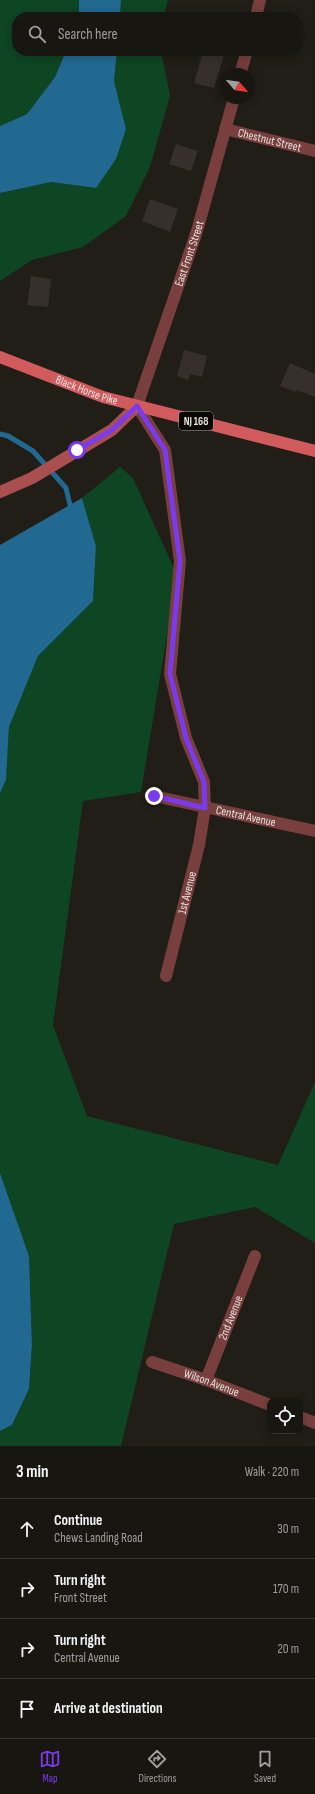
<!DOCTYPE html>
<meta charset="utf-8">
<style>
:root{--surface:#181611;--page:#211f1a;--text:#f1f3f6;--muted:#9f9f9f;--line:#363531;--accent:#7c3aed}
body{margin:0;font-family:"Sofia Sans Condensed",sans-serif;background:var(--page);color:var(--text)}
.controls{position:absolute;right:12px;bottom:12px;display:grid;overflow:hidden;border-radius:8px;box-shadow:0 2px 10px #0003}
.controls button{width:36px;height:36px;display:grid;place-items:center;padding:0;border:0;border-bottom:1px solid var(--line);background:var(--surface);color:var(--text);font:20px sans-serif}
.compass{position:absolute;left:219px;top:68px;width:36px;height:36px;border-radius:50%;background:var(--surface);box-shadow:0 2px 10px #0003;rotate:119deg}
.stop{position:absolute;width:12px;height:12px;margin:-9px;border:3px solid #7c3aed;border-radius:50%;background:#fff}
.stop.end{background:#7c3aed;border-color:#fff;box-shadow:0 1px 4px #0008}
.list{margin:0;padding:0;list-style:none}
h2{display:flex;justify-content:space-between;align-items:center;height:52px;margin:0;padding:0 16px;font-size:17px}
h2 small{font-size:13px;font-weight:400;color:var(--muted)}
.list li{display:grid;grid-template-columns:26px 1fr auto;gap:12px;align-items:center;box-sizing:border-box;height:60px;padding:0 16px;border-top:1px solid var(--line)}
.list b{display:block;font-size:15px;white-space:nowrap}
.list p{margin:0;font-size:13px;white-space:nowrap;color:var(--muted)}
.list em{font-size:13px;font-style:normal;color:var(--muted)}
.icon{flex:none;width:22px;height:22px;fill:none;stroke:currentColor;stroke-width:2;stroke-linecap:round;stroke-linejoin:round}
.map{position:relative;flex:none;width:315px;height:1446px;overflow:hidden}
.search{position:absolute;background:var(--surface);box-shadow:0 2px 10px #0003;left:12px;right:12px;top:12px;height:44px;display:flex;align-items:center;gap:10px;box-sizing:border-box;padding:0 14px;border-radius:16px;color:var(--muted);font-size:15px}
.sheet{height:292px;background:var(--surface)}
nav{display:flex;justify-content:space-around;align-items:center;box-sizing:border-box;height:56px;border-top:1px solid var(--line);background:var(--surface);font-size:11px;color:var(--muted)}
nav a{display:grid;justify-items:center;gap:2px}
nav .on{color:var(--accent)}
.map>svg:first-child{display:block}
.green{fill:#0e4522}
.water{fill:#216991}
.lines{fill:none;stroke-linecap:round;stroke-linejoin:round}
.stream{stroke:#216991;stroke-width:5}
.building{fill:#372f2c}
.street{stroke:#783f3e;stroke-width:12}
.secondary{stroke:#aa4f50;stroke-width:12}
.primary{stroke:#d15a5d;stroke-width:12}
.route{stroke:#7c3aed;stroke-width:5}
.labels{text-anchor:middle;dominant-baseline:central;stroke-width:3;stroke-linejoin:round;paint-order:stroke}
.shield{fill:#090806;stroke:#a3a29e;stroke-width:1}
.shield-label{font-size:11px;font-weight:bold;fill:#e5e4df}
.street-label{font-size:12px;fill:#e5e4df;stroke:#090806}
</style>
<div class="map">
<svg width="315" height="1446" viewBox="0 0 315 1446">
<rect width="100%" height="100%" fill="#201e17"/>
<g class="green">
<path d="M 0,0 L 79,0 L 80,15 L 79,17 L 17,17 L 17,51 L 66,51 L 55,77 L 27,114 L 0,126 Z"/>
<path d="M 121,0 L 168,0 L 164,17 L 120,17 Z"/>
<path d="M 117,51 L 161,51 L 170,96 L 150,167 L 126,216 L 83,247 L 32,260 L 0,281 L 0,193 L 51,182 L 96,188 L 126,129 L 114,81 Z"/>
<path d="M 120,467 L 133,478 L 177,575 L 141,792 L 83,801 L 53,1025 L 87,1116 L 278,1165 L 315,1082 L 315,1243 L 255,1207 L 174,1224 L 121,1446 L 0,1446 L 0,1431 L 12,1425 L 29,1389 L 32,1345 L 29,1256 L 0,1173 L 0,793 L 6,780 L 9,727 L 38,656 L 93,601 L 96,546 L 82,498 Z"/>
</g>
<g class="water">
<path d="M 79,0 L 121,0 L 120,17 L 79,17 Z"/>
<path d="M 66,51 L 117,51 L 114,81 L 126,129 L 116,159 L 96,188 L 51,182 L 0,193 L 0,126 L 27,114 L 55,77 Z"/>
<path d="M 82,498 L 96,546 L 93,601 L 38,656 L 9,727 L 6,780 L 0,793 L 0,545 Z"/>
<path d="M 0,1173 L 29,1256 L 32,1345 L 29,1389 L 12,1425 L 0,1431 Z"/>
</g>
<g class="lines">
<path class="stream" d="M 0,434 L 8,436 L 33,451 L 66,488 L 71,509"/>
</g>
<g class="building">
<path d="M 203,51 L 225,51 L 214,88 L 194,83 Z"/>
<path d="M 176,144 L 198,151 L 191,171 L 169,164 Z"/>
<path d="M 150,199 L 178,209 L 170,232 L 142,221 Z"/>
<path d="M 31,276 L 51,279 L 48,307 L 27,305 Z"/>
<path d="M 184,350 L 207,356 L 202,377 L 190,374 L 188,380 L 177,376 Z"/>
<path d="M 290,363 L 315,374 L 315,397 L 297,390 L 296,392 L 280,386 Z"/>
</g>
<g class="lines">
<g class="street">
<path d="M 256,17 L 260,0"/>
<path d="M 240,74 L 247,51"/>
<path id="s1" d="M 225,129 L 315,151"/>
<path id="s2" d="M 154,796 L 315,831"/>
<path id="s3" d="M 166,976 L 199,845 L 205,808 L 204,782 L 186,738 L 170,674 L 180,561 L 165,450 L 137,406 L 197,231 L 234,98"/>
<path id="s4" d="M 152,1362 L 206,1380 L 270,1405"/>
<path id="s5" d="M 206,1380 L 255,1256"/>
<path d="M 300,1417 L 315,1423"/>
</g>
<path class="secondary" d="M 0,492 L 32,478 L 112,430 L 137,406"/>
<path class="primary" id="s6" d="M 0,357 L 103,397 L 315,451"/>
</g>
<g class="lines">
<path class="route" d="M 77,450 L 112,430 L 137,406 L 165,450 L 180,561 L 170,674 L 186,738 L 204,782 L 205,808 L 154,796"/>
</g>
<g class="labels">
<rect class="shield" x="179" y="412" width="34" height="18" rx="3"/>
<g class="shield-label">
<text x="196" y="421">NJ 168</text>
</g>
<g class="street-label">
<text stroke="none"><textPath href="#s1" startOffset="46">Chestnut Street</textPath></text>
<text stroke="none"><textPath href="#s3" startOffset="751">East Front Street</textPath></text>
<text stroke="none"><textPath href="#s6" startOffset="93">Black Horse Pike</textPath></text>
<text stroke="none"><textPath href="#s2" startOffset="94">Central Avenue</textPath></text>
<text stroke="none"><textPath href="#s3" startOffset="86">1st Avenue</textPath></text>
<text stroke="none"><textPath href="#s5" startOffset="67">2nd Avenue</textPath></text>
<text stroke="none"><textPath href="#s4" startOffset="63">Wilson Avenue</textPath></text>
</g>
</g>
</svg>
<div class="controls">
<button><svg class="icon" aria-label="locate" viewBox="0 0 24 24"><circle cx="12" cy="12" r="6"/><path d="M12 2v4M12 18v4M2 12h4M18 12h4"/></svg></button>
</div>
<svg class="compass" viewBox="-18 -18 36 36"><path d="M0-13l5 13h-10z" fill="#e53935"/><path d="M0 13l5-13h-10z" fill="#9f9f9f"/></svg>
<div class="stop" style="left:77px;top:450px"></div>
<div class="stop end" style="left:154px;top:796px"></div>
<div class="search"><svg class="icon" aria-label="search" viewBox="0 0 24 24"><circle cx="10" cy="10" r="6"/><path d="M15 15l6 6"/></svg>Search here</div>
</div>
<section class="sheet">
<h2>3 min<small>Walk · 220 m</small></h2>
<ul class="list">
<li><svg class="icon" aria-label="ahead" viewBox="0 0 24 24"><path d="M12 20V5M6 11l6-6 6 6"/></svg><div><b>Continue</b><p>Chews Landing Road</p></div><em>30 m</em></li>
<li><svg class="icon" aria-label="right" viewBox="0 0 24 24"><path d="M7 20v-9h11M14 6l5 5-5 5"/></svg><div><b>Turn right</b><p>Front Street</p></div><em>170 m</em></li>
<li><svg class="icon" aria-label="right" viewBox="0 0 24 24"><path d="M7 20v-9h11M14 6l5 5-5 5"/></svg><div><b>Turn right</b><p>Central Avenue</p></div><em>20 m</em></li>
<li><svg class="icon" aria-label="arrive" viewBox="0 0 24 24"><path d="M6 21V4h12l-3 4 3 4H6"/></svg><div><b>Arrive at destination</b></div></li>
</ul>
</section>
<nav>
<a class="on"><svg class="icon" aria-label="map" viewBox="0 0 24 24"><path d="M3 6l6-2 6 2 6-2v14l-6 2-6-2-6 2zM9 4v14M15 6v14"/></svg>Map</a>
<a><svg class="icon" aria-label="directions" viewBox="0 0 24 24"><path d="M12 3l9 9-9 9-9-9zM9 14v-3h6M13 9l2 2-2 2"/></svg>Directions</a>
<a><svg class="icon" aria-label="saved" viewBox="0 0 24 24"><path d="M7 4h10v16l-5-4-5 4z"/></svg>Saved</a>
</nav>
